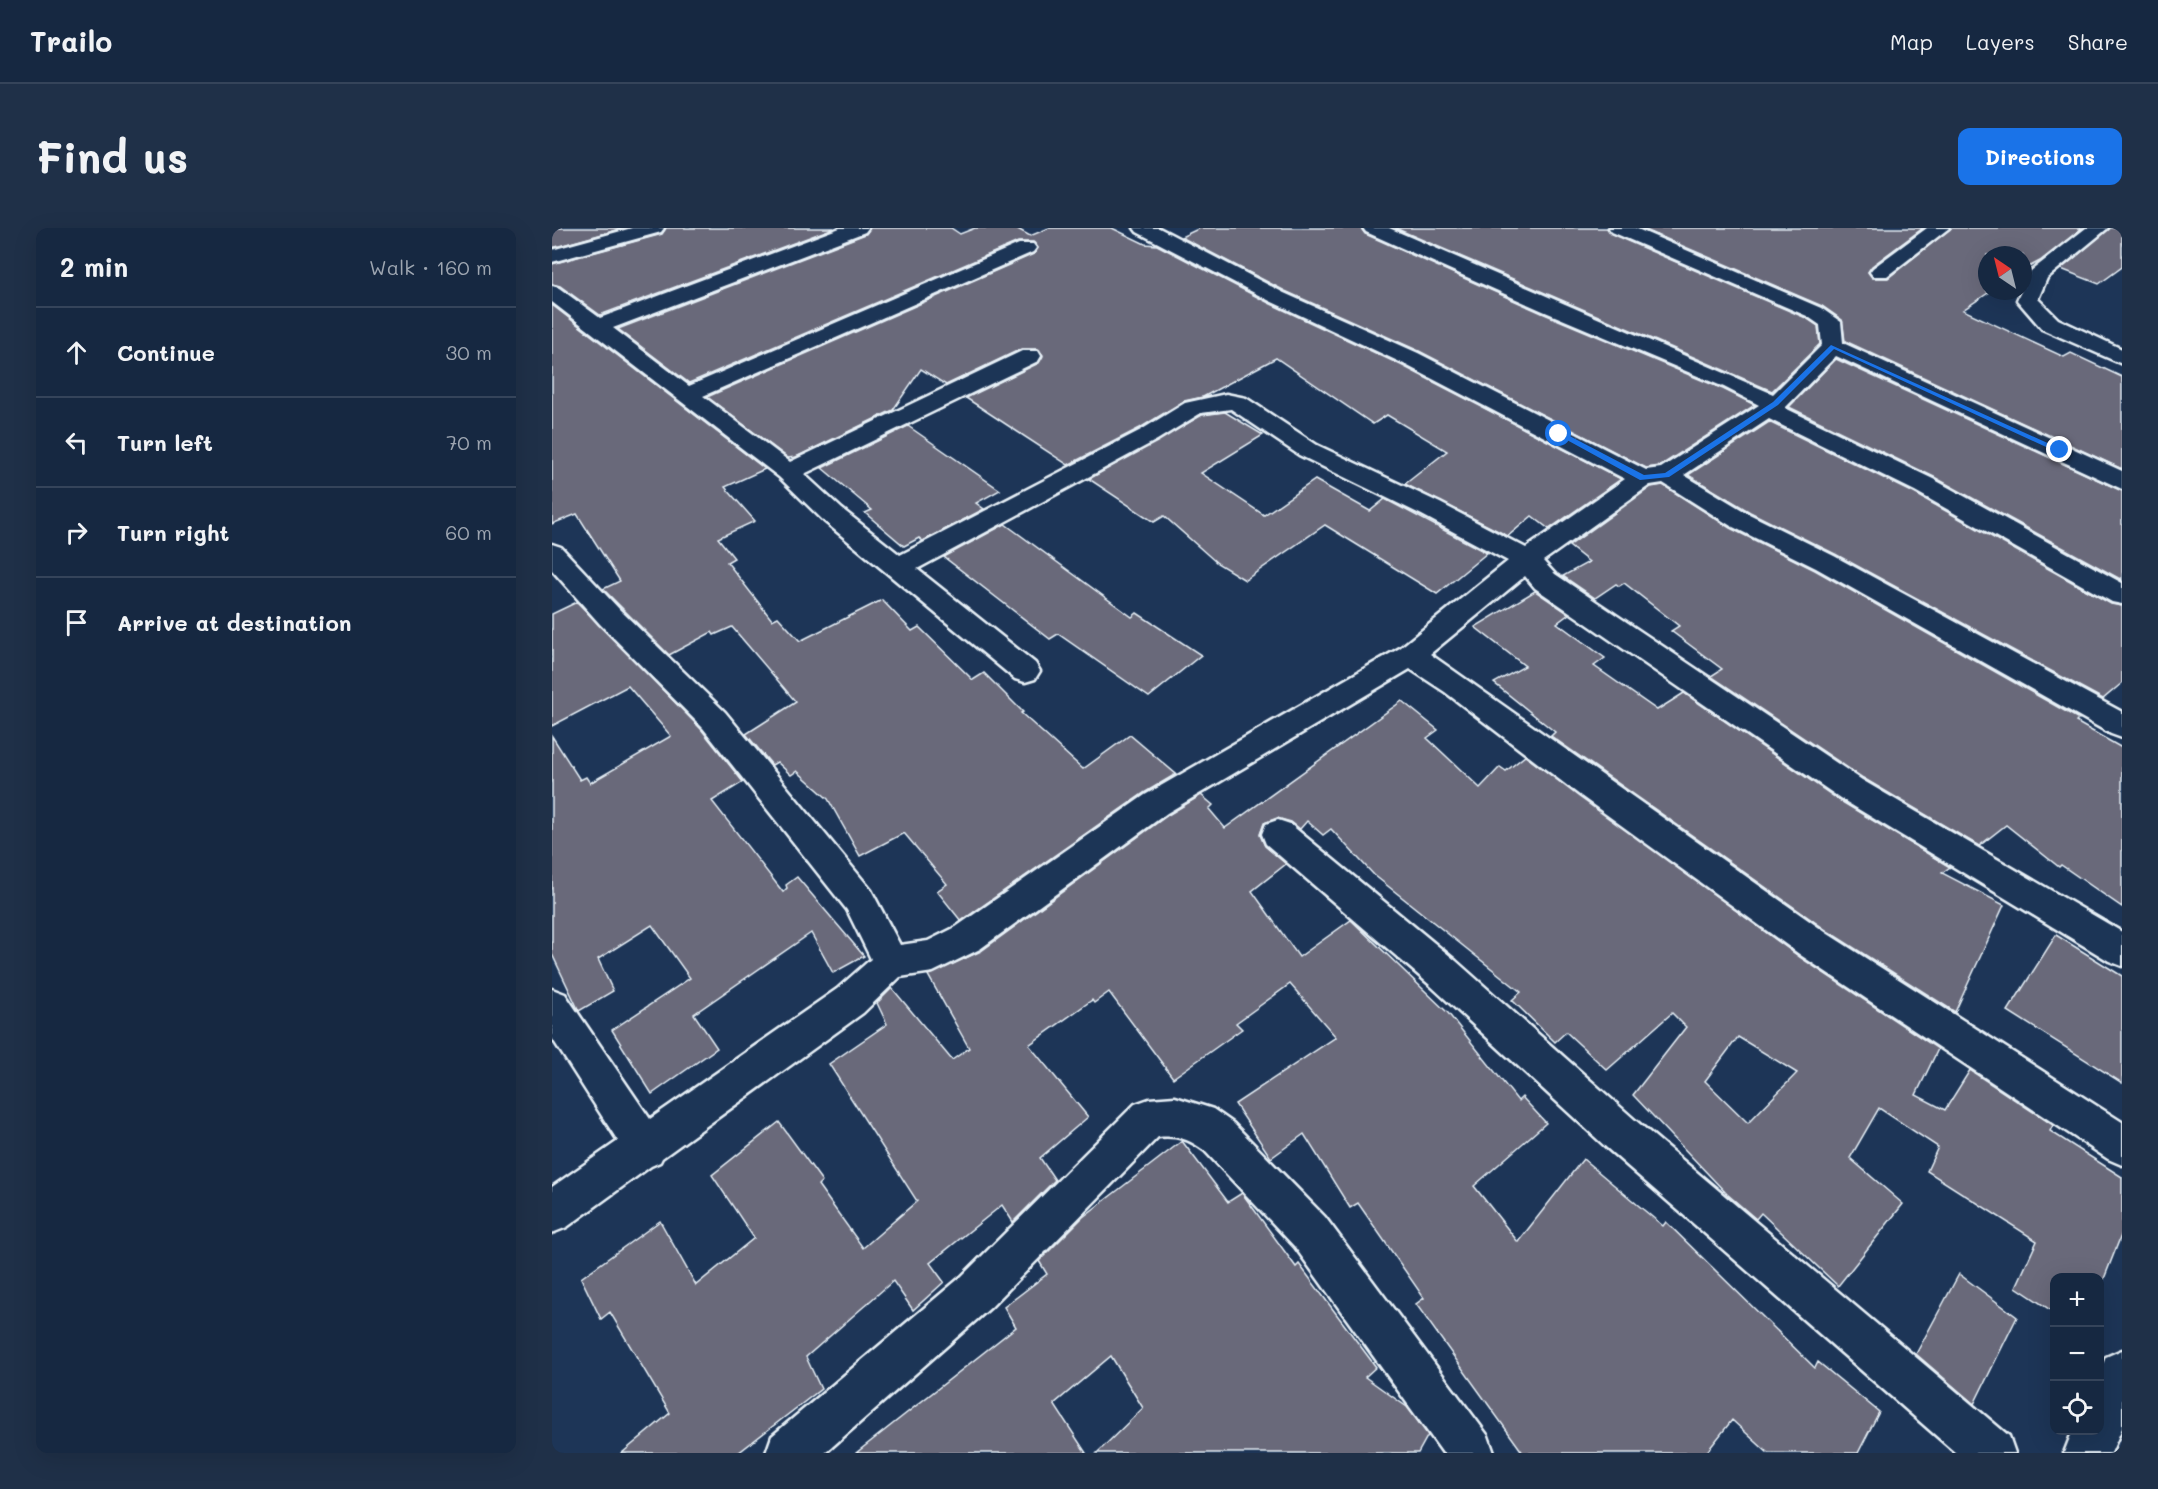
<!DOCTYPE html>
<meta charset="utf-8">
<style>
:root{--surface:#162841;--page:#1f3048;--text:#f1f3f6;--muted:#9ea6b1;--line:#35445a;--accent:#1a73e8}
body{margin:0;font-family:Mali,sans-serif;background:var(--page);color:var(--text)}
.controls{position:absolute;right:18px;bottom:18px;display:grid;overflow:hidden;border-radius:12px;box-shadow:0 6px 24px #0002}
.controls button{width:54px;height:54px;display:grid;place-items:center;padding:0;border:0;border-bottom:2px solid var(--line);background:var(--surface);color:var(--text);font:30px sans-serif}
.compass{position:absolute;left:1426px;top:18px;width:54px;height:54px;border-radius:50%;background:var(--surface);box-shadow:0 6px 24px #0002;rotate:325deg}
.stop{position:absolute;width:18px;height:18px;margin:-14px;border:4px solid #1a73e8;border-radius:50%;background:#fff}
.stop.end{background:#1a73e8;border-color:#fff;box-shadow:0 2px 6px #0008}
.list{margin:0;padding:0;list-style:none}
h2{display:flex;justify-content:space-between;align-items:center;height:78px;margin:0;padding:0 24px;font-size:26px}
h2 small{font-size:20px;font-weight:400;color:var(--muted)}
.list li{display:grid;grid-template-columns:39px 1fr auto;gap:18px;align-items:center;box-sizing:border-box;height:90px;padding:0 24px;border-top:2px solid var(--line)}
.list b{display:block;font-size:22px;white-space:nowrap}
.list em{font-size:20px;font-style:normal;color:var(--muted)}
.icon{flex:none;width:33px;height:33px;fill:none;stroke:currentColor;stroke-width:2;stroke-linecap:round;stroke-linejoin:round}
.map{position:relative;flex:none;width:1570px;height:1225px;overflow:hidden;border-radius:12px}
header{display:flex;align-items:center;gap:36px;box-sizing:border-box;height:84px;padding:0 30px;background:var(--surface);border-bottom:2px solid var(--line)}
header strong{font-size:28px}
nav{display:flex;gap:33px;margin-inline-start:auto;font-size:21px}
.intro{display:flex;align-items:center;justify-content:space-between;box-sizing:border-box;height:144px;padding:0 36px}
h1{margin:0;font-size:42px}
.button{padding:15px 27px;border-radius:12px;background:var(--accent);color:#fff;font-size:21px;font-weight:700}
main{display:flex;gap:36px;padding:0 36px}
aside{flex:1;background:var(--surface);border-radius:12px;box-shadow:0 6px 24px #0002}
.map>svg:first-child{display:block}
.building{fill:#69697a;stroke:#e8f1f8;stroke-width:1.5;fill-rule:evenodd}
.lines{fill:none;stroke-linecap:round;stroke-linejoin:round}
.minor-casing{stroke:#e8f1f8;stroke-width:5}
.minor{fill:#1d3557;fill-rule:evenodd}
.route{fill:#1a73e8}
</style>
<header>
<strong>Trailo</strong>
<nav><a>Map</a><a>Layers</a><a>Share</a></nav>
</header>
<div class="intro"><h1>Find us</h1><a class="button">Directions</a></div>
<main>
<aside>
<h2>2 min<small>Walk · 160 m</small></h2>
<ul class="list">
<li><svg class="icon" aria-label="ahead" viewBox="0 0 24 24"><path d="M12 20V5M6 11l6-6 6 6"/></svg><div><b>Continue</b></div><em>30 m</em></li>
<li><svg class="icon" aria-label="left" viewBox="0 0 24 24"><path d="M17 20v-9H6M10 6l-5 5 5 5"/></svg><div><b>Turn left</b></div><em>70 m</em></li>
<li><svg class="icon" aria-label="right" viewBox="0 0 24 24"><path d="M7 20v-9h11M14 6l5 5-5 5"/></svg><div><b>Turn right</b></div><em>60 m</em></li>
<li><svg class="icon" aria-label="arrive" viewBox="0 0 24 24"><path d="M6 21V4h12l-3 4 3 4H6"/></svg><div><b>Arrive at destination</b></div></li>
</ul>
</aside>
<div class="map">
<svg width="1570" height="1225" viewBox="0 0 1570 1225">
<rect width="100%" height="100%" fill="#1d3557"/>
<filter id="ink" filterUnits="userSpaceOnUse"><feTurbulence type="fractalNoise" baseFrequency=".0167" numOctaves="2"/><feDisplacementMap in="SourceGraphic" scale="12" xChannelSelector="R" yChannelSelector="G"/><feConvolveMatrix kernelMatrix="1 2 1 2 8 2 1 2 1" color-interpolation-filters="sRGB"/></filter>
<g filter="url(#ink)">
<g class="building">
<path d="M 0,0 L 72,0 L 0,20 Z"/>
<path d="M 114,0 L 282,0 L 48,87 L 8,58 L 0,56 L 0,36 L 110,6 Z"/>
<path d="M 318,0 L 399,0 L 408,6 L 423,0 L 464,0 L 478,8 L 497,0 L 560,0 L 593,16 L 605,17 L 717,75 L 849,137 L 1069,251 L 997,301 L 980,288 L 956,308 L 853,256 L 895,223 L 835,187 L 821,196 L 724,130 L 651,169 L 632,173 L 588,200 L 516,237 L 414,170 L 487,135 L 491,127 L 486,121 L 469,121 L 394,157 L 369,141 L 341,182 L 244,229 L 236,230 L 155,169 L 482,26 L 486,20 L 481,14 L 466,14 L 137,155 L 66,101 L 314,6 Z"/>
<path d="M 648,0 L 809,0 L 813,6 L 990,85 L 1171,161 L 1203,177 L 1108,238 L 1094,240 L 867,123 L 733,63 L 629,9 Z"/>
<path d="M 843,0 L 1055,0 L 1059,6 L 1254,90 L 1266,98 L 1268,116 L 1220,163 Z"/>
<path d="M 1089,0 L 1371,0 L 1320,38 L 1316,44 L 1321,50 L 1336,50 L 1399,0 L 1530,0 L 1488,33 L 1471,42 L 1471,27 L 1435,27 L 1435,63 L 1439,63 L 1411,82 L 1512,129 L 1519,125 L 1570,149 L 1570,241 L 1293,113 L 1290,92 L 1270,78 Z"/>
<path d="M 1558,0 L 1570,0 L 1570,39 L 1547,56 L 1509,41 Z"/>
<path d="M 0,77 L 213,241 L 173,259 L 203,293 L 166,310 L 182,330 L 175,334 L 220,392 L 226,389 L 248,413 L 330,372 L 360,403 L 367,399 L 421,452 L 432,445 L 471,484 L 469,485 L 531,541 L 578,507 L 624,546 L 592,565 L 409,693 L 385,663 L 395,656 L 352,605 L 308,628 L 276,571 L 245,543 L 239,547 L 225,534 L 220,537 L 194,506 L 244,474 L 180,399 L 162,407 L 160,404 L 117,427 L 51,361 L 68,353 L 25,286 L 0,296 Z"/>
<path d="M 1284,131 L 1570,263 L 1570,352 L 1382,249 L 1237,179 Z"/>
<path d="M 673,184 L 711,207 L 649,245 L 712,287 L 763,252 L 818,283 L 833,271 L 935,325 L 885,366 L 773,297 L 693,352 L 665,335 L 612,288 L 602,294 L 537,251 L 650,187 Z"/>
<path d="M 1217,194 L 1362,265 L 1559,376 L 1570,378 L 1570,455 L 1551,471 L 1283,326 L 1198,284 L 1136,247 Z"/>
<path d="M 356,198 L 448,262 L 424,275 L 432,281 L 371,313 L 367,310 L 352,318 L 313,285 L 320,282 L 270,240 Z"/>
<path d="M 1111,257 L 1178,300 L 1263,342 L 1527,491 L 1524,494 L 1570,520 L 1570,679 L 1509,637 L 1507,639 L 1454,597 L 1427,618 L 1311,550 L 1159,448 L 1170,441 L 1119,403 L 1127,398 L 1072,355 L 1067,358 L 1064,356 L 1043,370 L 1011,348 L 1037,334 L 1017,318 L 1099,259 Z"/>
<path d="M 453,296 L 580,389 L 585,385 L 649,427 L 597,469 L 506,406 L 498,411 L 392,329 Z"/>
<path d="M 983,363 L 1017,386 L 1005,395 L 1053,430 L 1042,438 L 1105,482 L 1132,465 L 1287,572 L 1398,639 L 1390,645 L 1452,677 L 1403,784 L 1277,704 L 999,508 L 1003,504 L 942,455 L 973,438 L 923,399 Z"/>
<path d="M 25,374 L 149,501 L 191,554 L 160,573 L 231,664 L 235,660 L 234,657 L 245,649 L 312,728 L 281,745 L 259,705 L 142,786 L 165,820 L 100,866 L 60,802 L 138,750 L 100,697 L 46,731 L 61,763 L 27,783 L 0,726 L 0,508 L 28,552 L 34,549 L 38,555 L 119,508 L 76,458 L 0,498 L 0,386 Z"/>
<path d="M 850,473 L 886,502 L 875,510 L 928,560 L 948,539 L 954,543 L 973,528 L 1249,730 L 1386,821 L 1364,867 L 1393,882 L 1418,842 L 1501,897 L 1498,903 L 1570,949 L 1570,1005 L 1548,1061 L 1548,1050 L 1503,1050 L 1503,1085 L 1464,1059 L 1485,1013 L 1375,943 L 1386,919 L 1327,880 L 1298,930 L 1351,976 L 1286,1058 L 1209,985 L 1204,991 L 1175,966 L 1081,867 L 1134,799 L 1120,785 L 1055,842 L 1014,804 L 1003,814 L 960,772 L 969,764 L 822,647 L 779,601 L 771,607 L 755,593 L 748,601 L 739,594 L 725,590 L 712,595 L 708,607 L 713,618 L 734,636 L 700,663 L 747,729 L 799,692 L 896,785 L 966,873 L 970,869 L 994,895 L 922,958 L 966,1014 L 1031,931 L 1111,998 L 1114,994 L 1263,1140 L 1266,1134 L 1327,1184 L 1306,1225 L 1216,1225 L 1180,1192 L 1154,1225 L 971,1225 L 864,1076 L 872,1070 L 806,975 L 798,980 L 752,906 L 719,930 L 683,876 L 784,809 L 738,756 L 684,795 L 690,801 L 621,850 L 557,764 L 542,775 L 540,772 L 477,817 L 536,889 L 488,930 L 503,952 L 461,994 L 450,977 L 378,1035 L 392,1054 L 361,1082 L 341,1053 L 254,1129 L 269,1161 L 186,1225 L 70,1225 L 118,1185 L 58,1084 L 49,1091 L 29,1050 L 108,993 L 144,1057 L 202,1010 L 160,947 L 227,894 L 270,953 L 266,957 L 311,1020 L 365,973 L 277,836 L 335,796 L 325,775 L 340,760 L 400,832 L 417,820 L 376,747 L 429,723 L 616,587 L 649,567 L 661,577 L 657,581 L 673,600 ZM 1186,809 L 1245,845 L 1196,895 L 1153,853 Z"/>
<path d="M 1504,707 L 1570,748 L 1570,855 L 1456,783 Z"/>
<path d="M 630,913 L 676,974 L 690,965 L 744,1039 L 747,1036 L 824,1139 L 813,1149 L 855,1179 L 876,1207 L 866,1225 L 545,1225 L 591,1180 L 559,1128 L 502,1176 L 534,1225 L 304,1225 L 464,1099 L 452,1079 L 495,1046 L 487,1033 L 531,989 Z"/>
<path d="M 1407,1046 L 1465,1089 L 1422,1176 L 1364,1126 Z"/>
</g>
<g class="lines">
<defs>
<g id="minor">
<path d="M 80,0 L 112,0 L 109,4 L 0,34 L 0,22 Z"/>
<path d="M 288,0 L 316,0 L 313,4 L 61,100 L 137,158 L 467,16 L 481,16 L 484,20 L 481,24 L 151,168 L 238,234 L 470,123 L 486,123 L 489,128 L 486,133 L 252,246 L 290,281 L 348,327 L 589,202 L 633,175 L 674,166 L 694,170 L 765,217 L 888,275 L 974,320 L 1073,251 L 850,135 L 718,73 L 585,4 L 582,0 L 607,0 L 732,65 L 866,125 L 1094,242 L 1109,240 L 1207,177 L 1172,159 L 991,83 L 814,4 L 811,0 L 837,0 L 1221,166 L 1270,117 L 1268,97 L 1255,88 L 1060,4 L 1057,0 L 1083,0 L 1269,80 L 1289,94 L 1291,115 L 1570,243 L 1570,261 L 1284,128 L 1233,180 L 1381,251 L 1570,355 L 1570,376 L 1560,374 L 1363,263 L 1217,191 L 1132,247 L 1197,286 L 1282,328 L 1570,484 L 1570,510 L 1559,506 L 1264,340 L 1179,298 L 1111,255 L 1098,257 L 991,333 L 1003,346 L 1310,552 L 1570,704 L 1570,738 L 1557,733 L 1288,570 L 983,360 L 973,348 L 878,426 L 1276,706 L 1570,894 L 1570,937 L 1556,931 L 1250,728 L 1029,568 L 893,464 L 858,441 L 615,585 L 428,721 L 381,744 L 348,749 L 311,785 L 110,930 L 108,934 L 99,938 L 15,999 L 0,1005 L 0,959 L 66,913 L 0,810 L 0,761 L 13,766 L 98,891 L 285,761 L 319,731 L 295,682 L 151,500 L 48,396 L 0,342 L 0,316 L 9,319 L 68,382 L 173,484 L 319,662 L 348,717 L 376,713 L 404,699 L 593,567 L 848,420 L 956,333 L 870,287 L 747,227 L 679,181 L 649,185 L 605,212 L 365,341 L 483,435 L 488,443 L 483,451 L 473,454 L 463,451 L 272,293 L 227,249 L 0,74 L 0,58 L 7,60 L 48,90 Z"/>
<path d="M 1375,0 L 1397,0 L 1335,48 L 1321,48 L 1318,44 L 1321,40 Z"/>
<path d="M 1534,0 L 1556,0 L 1495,50 L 1486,71 L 1506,91 L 1570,121 L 1570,136 L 1490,101 L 1465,72 L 1479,43 Z"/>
<path d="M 726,592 L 738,596 L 904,733 L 1083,892 L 1457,1208 L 1463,1225 L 1404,1225 L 1055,920 L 878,757 L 714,616 L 710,606 L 714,596 Z"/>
<path d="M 623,869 L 661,881 L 681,895 L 773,989 L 936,1208 L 942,1225 L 891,1225 L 743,1019 L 653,923 C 637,911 626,907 606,909 L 439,1079 L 273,1225 L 214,1225 L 220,1208 L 409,1049 L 583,876 L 597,871 Z"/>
<path d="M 1570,1122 L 1570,1200 L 1559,1225 L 1512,1225 L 1521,1202 L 1548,1202 L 1548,1144 L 1554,1129 Z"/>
</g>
</defs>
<use href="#minor" class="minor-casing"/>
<use href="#minor" class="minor"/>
</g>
</g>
<path class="route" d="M 1279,117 L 1511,222 L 1505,224 L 1282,121 L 1226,177 L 1117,249 L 1088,252 L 1004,206 L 1010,204 L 1092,247 L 1113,245 L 1221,174 Z"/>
</svg>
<div class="controls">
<button>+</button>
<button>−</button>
<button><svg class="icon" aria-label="locate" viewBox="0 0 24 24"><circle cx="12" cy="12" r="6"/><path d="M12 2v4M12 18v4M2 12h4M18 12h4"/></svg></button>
</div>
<svg class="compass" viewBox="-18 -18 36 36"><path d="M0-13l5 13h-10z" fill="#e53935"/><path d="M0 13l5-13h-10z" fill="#9ea6b1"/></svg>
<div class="stop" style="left:1007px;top:206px"></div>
<div class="stop end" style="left:1508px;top:222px"></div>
</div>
</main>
